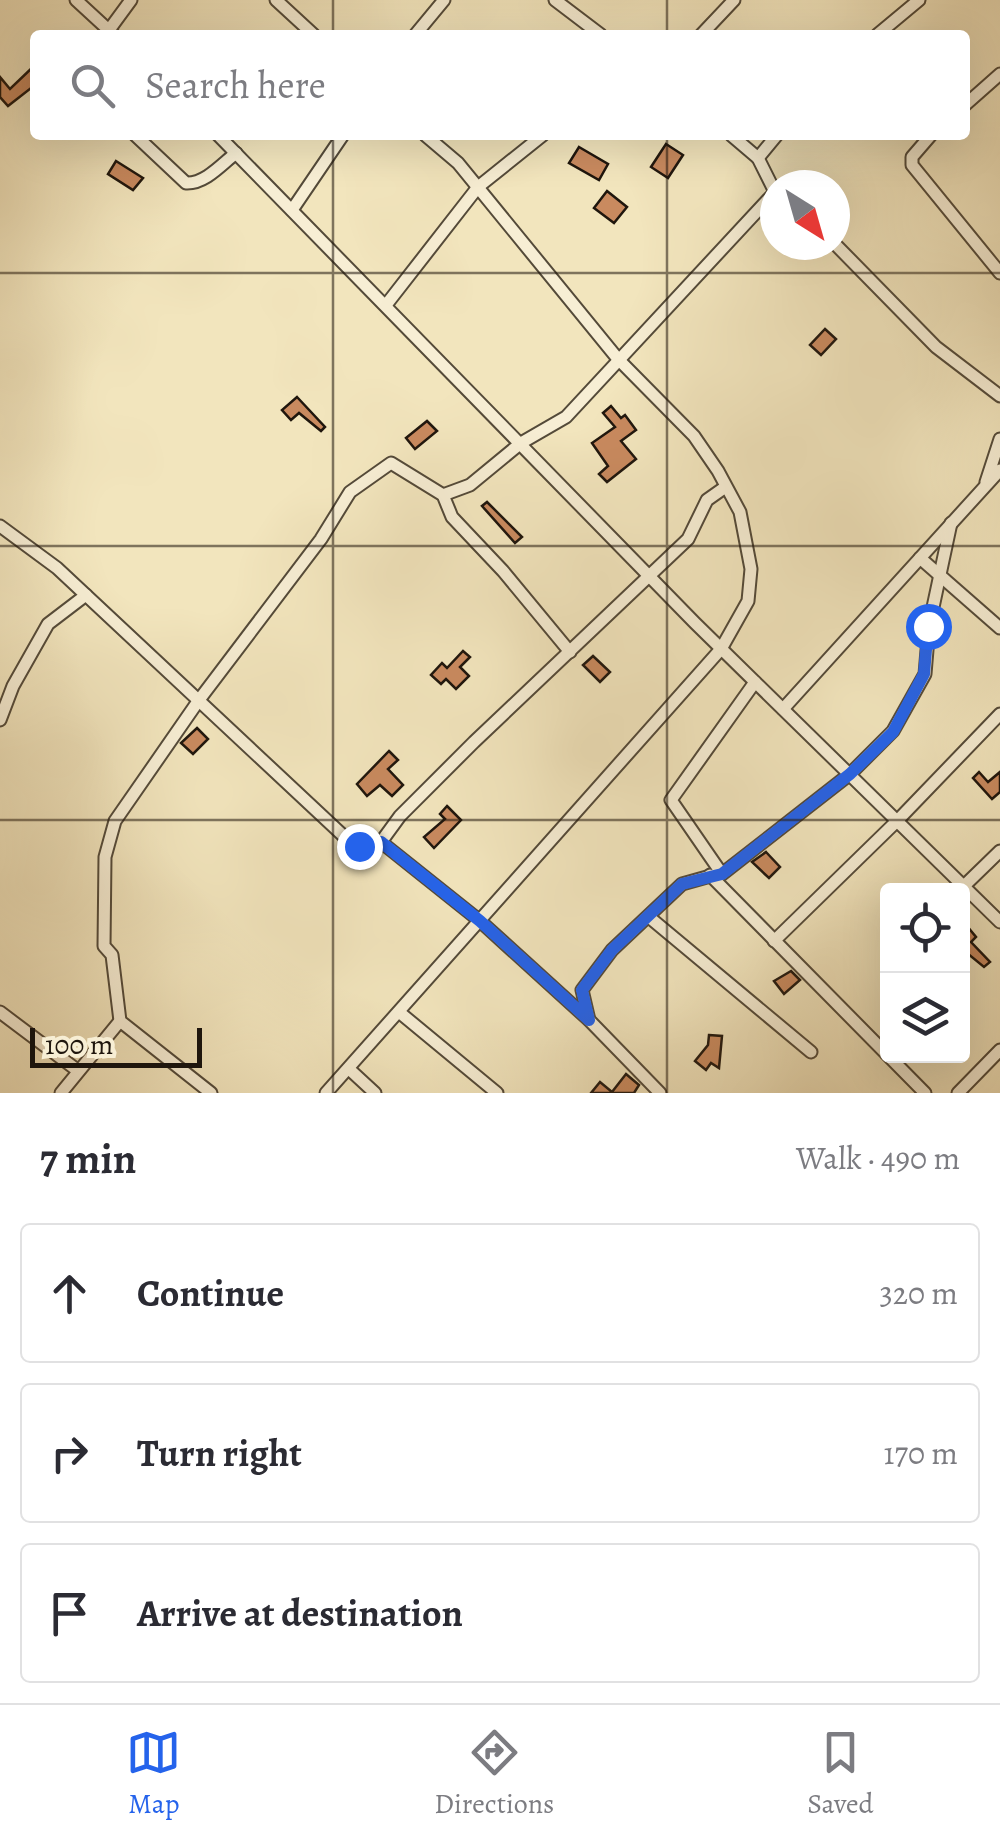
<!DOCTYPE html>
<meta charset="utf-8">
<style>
:root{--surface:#fff;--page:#f2f2f3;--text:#2b2b33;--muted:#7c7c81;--line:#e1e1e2;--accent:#2563eb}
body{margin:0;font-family:Alegreya,serif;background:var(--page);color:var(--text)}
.controls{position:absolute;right:30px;bottom:30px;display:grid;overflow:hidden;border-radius:10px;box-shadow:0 10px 40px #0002}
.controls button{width:90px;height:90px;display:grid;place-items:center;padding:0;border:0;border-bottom:2px solid var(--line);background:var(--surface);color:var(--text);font:50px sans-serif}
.compass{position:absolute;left:760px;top:170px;width:90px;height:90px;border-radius:50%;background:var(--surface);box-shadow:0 10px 40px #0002;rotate:143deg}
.scale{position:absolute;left:30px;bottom:25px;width:172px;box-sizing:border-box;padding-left:10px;border:5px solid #1f160d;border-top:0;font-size:28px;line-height:35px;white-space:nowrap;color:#1f160d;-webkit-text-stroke:8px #f7eed4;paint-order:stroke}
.stop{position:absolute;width:30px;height:30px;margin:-22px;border:8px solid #2563eb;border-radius:50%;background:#fff}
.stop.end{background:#2563eb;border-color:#fff;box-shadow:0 2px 10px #0008}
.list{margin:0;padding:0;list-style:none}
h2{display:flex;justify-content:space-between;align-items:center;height:130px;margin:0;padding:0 40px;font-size:42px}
h2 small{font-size:32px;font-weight:400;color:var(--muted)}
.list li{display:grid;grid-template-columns:65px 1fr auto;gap:30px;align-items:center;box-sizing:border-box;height:140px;margin:0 20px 20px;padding:0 20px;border:2px solid var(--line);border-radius:10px}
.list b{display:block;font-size:38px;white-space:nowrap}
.list em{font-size:32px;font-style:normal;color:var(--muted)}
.icon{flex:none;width:55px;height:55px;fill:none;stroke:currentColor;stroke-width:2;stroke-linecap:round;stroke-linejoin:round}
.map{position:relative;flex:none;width:1000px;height:1093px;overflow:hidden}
.search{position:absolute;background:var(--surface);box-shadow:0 10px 40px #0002;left:30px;right:30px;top:30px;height:110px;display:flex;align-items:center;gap:25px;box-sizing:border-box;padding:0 35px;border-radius:10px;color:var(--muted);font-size:38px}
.sheet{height:610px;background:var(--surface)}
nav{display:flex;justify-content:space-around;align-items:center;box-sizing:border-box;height:140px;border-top:2px solid var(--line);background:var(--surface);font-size:28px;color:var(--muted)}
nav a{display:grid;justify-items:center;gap:5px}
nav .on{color:var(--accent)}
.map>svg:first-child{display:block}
.building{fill:#c98a5f;stroke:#1f160d;stroke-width:2.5}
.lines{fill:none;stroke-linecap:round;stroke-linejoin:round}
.minor-casing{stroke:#544a39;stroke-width:15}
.minor{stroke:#f7eed4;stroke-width:11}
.route{stroke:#2563eb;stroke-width:12}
.grid{fill:none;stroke:#1f160d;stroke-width:2.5;stroke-opacity:0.55}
</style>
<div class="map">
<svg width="1000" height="1093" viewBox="0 0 1000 1093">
<rect width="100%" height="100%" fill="#f2e5bd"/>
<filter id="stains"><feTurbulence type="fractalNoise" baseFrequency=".002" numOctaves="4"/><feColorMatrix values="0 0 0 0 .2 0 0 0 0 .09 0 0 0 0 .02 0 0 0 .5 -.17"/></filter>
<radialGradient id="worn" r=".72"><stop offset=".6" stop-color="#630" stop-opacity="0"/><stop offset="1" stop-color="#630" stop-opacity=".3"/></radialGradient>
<g class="building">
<path d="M 35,65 L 35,85 L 8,106 L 0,97 L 0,77 L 10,89 Z"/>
<path d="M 666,144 L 683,155 L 668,178 L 651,167 Z"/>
<path d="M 579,147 L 608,164 L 599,180 L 569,163 Z"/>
<path d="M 116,161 L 143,178 L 133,190 L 108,174 Z"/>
<path d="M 607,191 L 627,207 L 614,223 L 594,208 Z"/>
<path d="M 825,329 L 836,339 L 821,355 L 810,345 Z"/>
<path d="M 297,397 L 325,427 L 321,431 L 299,413 L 291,420 L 282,410 Z"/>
<path d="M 611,406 L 621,418 L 625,415 L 636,430 L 621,441 L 636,459 L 607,482 L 599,474 L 608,466 L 592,443 L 615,427 L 603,413 Z"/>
<path d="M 427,421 L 437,431 L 415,449 L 406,438 Z"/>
<path d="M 487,502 L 522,537 L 515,543 L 482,506 Z"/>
<path d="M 463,651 L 470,657 L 460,667 L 469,676 L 456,689 L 446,679 L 441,684 L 431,675 L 442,663 L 447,668 Z"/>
<path d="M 593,656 L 610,672 L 600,682 L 583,665 Z"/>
<path d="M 197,728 L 208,739 L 193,754 L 181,743 Z"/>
<path d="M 389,751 L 398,760 L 388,769 L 403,785 L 392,796 L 380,785 L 367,796 L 357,784 Z"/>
<path d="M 979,772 L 988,782 L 1000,772 L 1000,792 L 992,799 L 973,778 Z"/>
<path d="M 447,806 L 461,820 L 434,848 L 424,837 L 445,819 L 440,814 Z"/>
<path d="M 766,852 L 780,867 L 769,878 L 752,862 Z"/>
<path d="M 962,920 L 976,937 L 971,942 L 990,962 L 984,967 L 962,949 Z"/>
<path d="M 791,971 L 800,980 L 784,994 L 774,981 Z"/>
<path d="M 709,1035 L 722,1036 L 719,1068 L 711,1063 L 706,1070 L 695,1061 L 708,1045 Z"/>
<path d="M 626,1074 L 639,1085 L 634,1093 L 591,1093 L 600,1082 L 612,1092 Z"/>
</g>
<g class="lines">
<defs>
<g id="minor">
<path d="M 76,0 L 114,35"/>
<path d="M 276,0 L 314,35"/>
<path d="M 555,0 L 601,35"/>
<path d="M 109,30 L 131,0"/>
<path d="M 415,35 L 444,0"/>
<path d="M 701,35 L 734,0"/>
<path d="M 877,35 L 919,0"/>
<path d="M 965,105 L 1000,74"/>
<path d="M 135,135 L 186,183 C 205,184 222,164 236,153"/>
<path d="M 218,135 L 695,623 L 1000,922"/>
<path d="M 731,135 L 758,158 L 775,192"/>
<path d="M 931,135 L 912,157 L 912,165 L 1000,273"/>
<path d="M 758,158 L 777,135"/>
<path d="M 292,210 L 343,135"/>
<path d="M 835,244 L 936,347 L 1000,396"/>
<path d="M 386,305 L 478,187 L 543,135"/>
<path d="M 986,482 L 1000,439"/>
<path d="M 443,495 L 470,485 L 521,443 L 566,417 L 775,192"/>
<path d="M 0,526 L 57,568 L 350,842 L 359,846 L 381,842 L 400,816 L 474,742 L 688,539 L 707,500 L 724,488"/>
<path d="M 920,558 L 1000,628"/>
<path d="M 755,682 L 671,800 L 722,874 L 850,774 L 893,731 L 925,674 L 929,626 L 951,523"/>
<path d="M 783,709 L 1000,470"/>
<path d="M 0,720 L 13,686 L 48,624 L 86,595"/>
<path d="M 381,842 L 480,921 L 589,1020 L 660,1093"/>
<path d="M 710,875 L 925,1093"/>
<path d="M 965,885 L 1000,851"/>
<path d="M 649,917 L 811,1052"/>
<path d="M 774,941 L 898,820 L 1000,714"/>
<path d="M 0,1012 L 77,1070"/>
<path d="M 399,1012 L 497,1093"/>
<path d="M 589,1020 L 582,990 L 612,950 L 682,884 L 714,875"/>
<path d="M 349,1069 L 375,1093"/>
<path d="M 61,1093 L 120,1021"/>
<path d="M 211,1093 L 120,1021 L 112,955 L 104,946 L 105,857 L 115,821 L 199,700 L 321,539 L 350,492 L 391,463 L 443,495 L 452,517 L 503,571 L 570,652"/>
<path d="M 326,1093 L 721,649 L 748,601 L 751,569 L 740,512 L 718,471 L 694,436 L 618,359 L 458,163 L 425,135"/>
<path d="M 958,1093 L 1000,1050"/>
</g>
</defs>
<use href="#minor" class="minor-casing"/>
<use href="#minor" class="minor"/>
</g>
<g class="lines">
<path class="route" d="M 359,846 L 381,842 L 480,921 L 589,1020 L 582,990 L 612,950 L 682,884 L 722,874 L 850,774 L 893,732 L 924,674 L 928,626"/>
</g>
<path class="grid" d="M 333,0 L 333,35M 667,0 L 667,35M 333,135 L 333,1093M 667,135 L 667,1093M 0,273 L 1000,273M 0,546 L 1000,546M 0,820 L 1000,820"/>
<rect width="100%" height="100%" filter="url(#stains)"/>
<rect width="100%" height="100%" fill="url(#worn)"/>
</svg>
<div class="controls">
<button><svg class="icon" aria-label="locate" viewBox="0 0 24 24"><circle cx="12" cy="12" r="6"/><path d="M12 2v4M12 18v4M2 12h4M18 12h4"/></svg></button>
<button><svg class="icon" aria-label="layers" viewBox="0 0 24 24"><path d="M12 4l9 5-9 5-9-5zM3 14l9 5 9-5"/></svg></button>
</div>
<svg class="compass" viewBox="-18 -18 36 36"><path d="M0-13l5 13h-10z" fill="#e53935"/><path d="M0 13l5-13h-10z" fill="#7c7c81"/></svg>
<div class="scale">100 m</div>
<div class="stop" style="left:928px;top:626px"></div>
<div class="stop end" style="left:359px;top:846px"></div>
<div class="search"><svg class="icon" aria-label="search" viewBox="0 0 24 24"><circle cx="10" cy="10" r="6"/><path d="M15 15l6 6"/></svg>Search here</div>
</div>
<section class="sheet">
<h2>7 min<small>Walk · 490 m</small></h2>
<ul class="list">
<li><svg class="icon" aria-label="ahead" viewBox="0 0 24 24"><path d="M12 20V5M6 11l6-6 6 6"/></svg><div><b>Continue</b></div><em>320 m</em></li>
<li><svg class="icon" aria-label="right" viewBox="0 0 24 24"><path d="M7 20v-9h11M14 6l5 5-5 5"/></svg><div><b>Turn right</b></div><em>170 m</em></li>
<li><svg class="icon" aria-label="arrive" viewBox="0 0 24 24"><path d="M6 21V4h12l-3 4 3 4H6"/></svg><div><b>Arrive at destination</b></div></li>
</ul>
</section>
<nav>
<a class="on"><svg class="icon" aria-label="map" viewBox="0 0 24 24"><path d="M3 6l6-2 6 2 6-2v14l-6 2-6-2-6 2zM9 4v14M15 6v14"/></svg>Map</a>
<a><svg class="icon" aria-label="directions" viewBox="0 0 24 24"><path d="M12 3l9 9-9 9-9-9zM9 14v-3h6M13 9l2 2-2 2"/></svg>Directions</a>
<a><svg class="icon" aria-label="saved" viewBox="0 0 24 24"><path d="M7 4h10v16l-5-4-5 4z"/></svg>Saved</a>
</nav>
